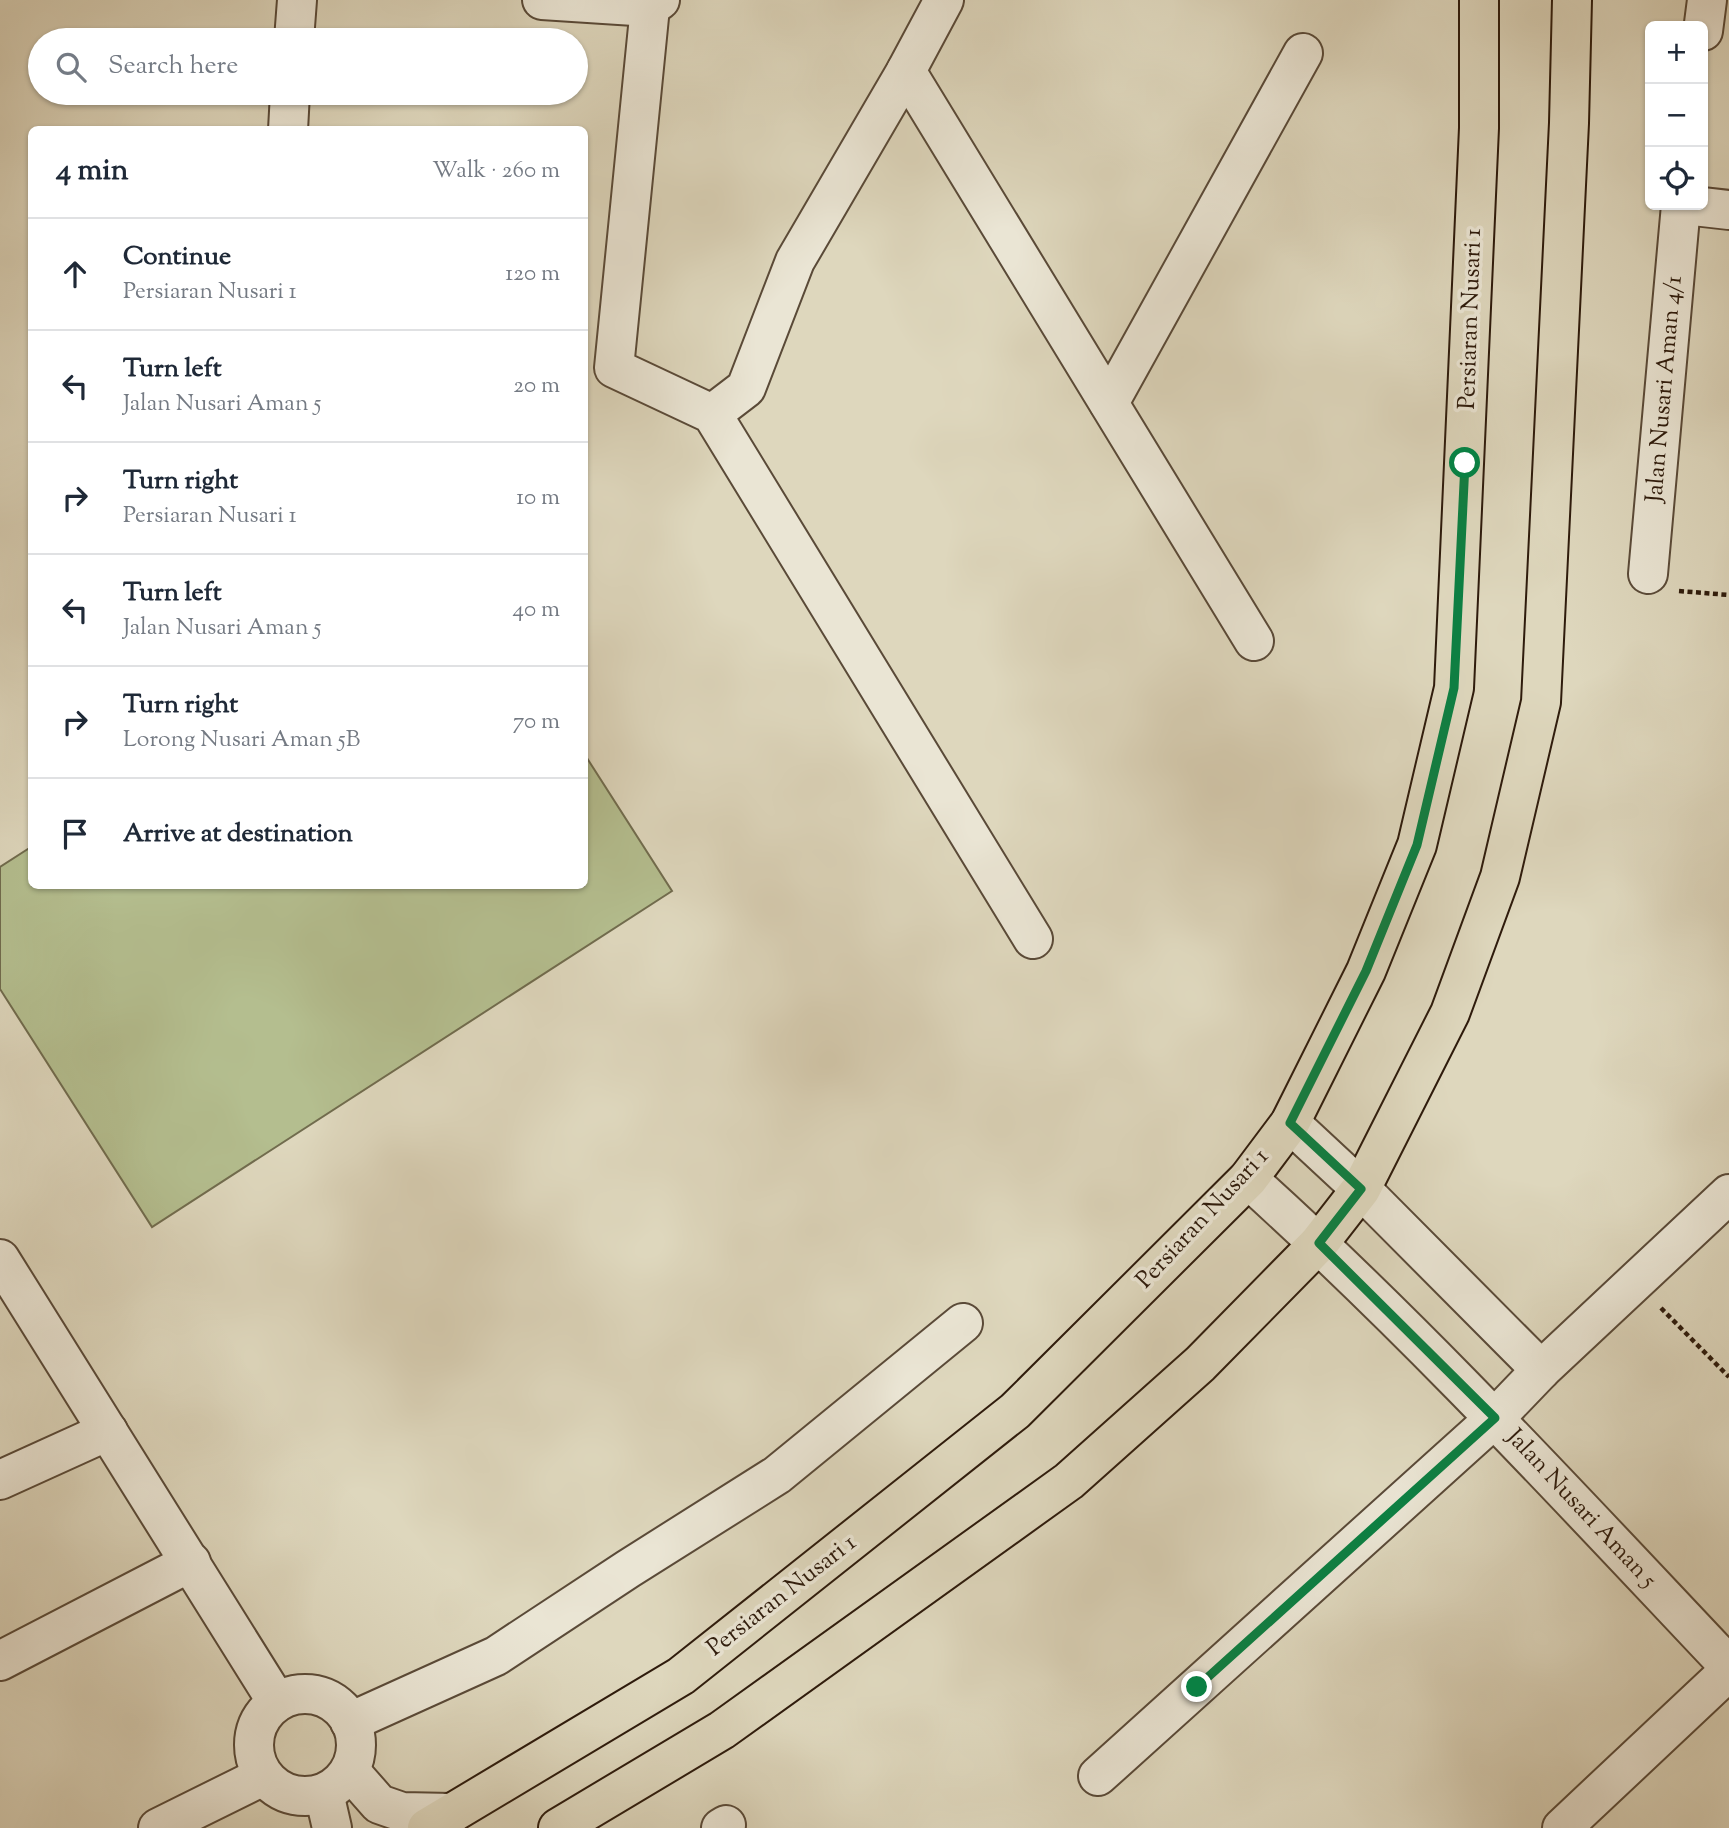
<!DOCTYPE html>
<meta charset="utf-8">
<style>
:root{--surface:#fff;--page:#f2f2f3;--text:#1f2937;--muted:#747a83;--line:#e0e1e3}
body{margin:0;font-family:"Sorts Mill Goudy",serif;background:var(--page);color:var(--text)}
.controls{position:absolute;right:21px;top:21px;display:grid;overflow:hidden;border-radius:10px;box-shadow:0 2px 5px #0004}
.controls button{width:63px;height:63px;display:grid;place-items:center;padding:0;border:0;border-bottom:2px solid var(--line);background:var(--surface);color:var(--text);font:35px sans-serif}
.stop{position:absolute;width:21px;height:21px;margin:-16px;border:5px solid #0b8043;border-radius:50%;background:#fff}
.stop.end{background:#0b8043;border-color:#fff;box-shadow:0 2px 7px #0008}
.list{margin:0;padding:0;list-style:none}
h2{display:flex;justify-content:space-between;align-items:center;height:91px;margin:0;padding:0 28px;font-size:30px}
h2 small{font-size:23px;font-weight:400;color:var(--muted)}
.list li{display:grid;grid-template-columns:46px 1fr auto;gap:21px;align-items:center;box-sizing:border-box;height:112px;padding:0 28px;border-top:2px solid var(--line)}
.list b{display:block;font-size:26px;white-space:nowrap}
.list p{margin:0;font-size:23px;white-space:nowrap;color:var(--muted)}
.list em{font-size:23px;font-style:normal;color:var(--muted)}
.icon{flex:none;width:38px;height:38px;fill:none;stroke:currentColor;stroke-width:2;stroke-linecap:round;stroke-linejoin:round}
.map{position:relative;flex:none;width:1729px;height:1828px;overflow:hidden}
.search{position:absolute;background:var(--surface);box-shadow:0 2px 5px #0004;left:28px;top:28px;width:560px;height:77px;display:flex;align-items:center;gap:18px;box-sizing:border-box;padding:0 24px;border-radius:38px;color:var(--muted);font-size:26px}
.panel{position:absolute;background:var(--surface);box-shadow:0 2px 5px #0004;left:28px;top:126px;width:560px;height:763px;border-radius:10px}
.map>svg:first-child{display:block}
.green{fill:#b4be8f;stroke:#716c4e;stroke-width:2}
.lines{fill:none;stroke-linecap:round;stroke-linejoin:round}
.minor-casing{stroke:#5a4a38;stroke-width:42}
.major-casing{stroke:#2e1b0c;stroke-width:42}
.path{stroke:#2e1b0c;stroke-width:4.5;stroke-dasharray:5 3.5;stroke-linecap:butt}
.minor{stroke:#eae5d4;stroke-width:38}
.major{stroke:#ded7bd;stroke-width:38}
.route{stroke:#0b8043;stroke-width:9}
.labels{text-anchor:middle;dominant-baseline:central;stroke-width:7;stroke-linejoin:round;paint-order:stroke}
.street-label{font-size:24px;fill:#2e1b0c;stroke:#eae5d4}
</style>
<div class="map">
<svg width="1729" height="1828" viewBox="0 0 1729 1828">
<rect width="100%" height="100%" fill="#ded7bd"/>
<filter id="stains"><feTurbulence type="fractalNoise" baseFrequency=".00286" numOctaves="4"/><feColorMatrix values="0 0 0 0 .2 0 0 0 0 .09 0 0 0 0 .02 0 0 0 .5 -.17"/></filter>
<radialGradient id="worn" r=".72"><stop offset=".6" stop-color="#630" stop-opacity="0"/><stop offset="1" stop-color="#630" stop-opacity=".3"/></radialGradient>
<path class="green" d="M 585,755 L 672,891 L 152,1227 L 0,989 L 0,867 L 31,847 L 32,886 L 584,886 Z"/>
<g class="lines">
<defs>
<g id="minor">
<path d="M 542,0 L 650,7 L 660,0"/>
<path d="M 650,7 L 614,368 L 712,414 L 1033,939"/>
<path d="M 1703,31 L 1707,0"/>
<path d="M 294,40 L 297,0"/>
<path d="M 906,71 L 1254,641"/>
<path d="M 288,130 L 290,93"/>
<path d="M 1685,205 L 1729,210"/>
<path d="M 1109,403 L 1303,53"/>
<path d="M 712,414 L 746,388 L 795,261 L 906,71 L 944,0"/>
<path d="M 1648,574 L 1681,205"/>
<path d="M 1290,1123 L 1361,1189 L 1541,1370"/>
<path d="M 1248,1179 C 1418,1332 1572,1500 1729,1666"/>
<path d="M 0,1259 L 277,1702"/>
<path d="M 0,1480 L 108,1431"/>
<path d="M 0,1661 L 191,1562"/>
<circle cx="305" cy="1745" r="51"/>
<path d="M 350,1722 L 496,1656 L 628,1569 L 777,1475 L 963,1323"/>
<path d="M 350,1771 L 379,1804 L 402,1812 L 452,1813"/>
<path d="M 1098,1776 L 1495,1418 L 1541,1370 L 1729,1194"/>
<path d="M 324,1793 L 332,1828"/>
<path d="M 158,1828 L 263,1776"/>
<path d="M 721,1828 L 726,1825"/>
<path d="M 1562,1828 L 1729,1671"/>
</g>
<g id="major">
<path d="M 427,1828 L 681,1676 L 1015,1411 L 1248,1179 L 1290,1123 L 1366,971 L 1417,845 L 1454,688 L 1479,128 L 1479,0"/>
<path d="M 558,1828 L 722,1730 L 1069,1481 L 1200,1364 L 1319,1243 L 1361,1189 L 1450,1013 L 1500,877 L 1541,702 L 1569,123 L 1572,0"/>
</g>
</defs>
<use href="#minor" class="minor-casing"/>
<use href="#major" class="major-casing"/>
<g class="path">
<path d="M 1679,591 L 1729,595"/>
<path d="M 1661,1308 L 1729,1377"/>
</g>
<use href="#minor" class="minor"/>
<use href="#major" class="major"/>
</g>
<g class="lines">
<path class="route" d="M 1197,1687 L 1495,1418 L 1319,1243 L 1361,1189 L 1290,1123 L 1366,971 L 1417,845 L 1454,688 L 1465,463"/>
</g>
<g class="labels">
<g class="street-label">
<text transform="translate(1471 319) rotate(-88)">Persiaran Nusari 1</text>
<text transform="translate(1665 389) rotate(-85)">Jalan Nusari Aman 4/1</text>
<text transform="translate(1203 1219) rotate(-47)">Persiaran Nusari 1</text>
<text transform="translate(1581 1509) rotate(47)">Jalan Nusari Aman 5</text>
<text transform="translate(782 1596) rotate(-38)">Persiaran Nusari 1</text>
</g>
</g>
<rect width="100%" height="100%" filter="url(#stains)"/>
<rect width="100%" height="100%" fill="url(#worn)"/>
</svg>
<div class="controls">
<button>+</button>
<button>−</button>
<button><svg class="icon" aria-label="locate" viewBox="0 0 24 24"><circle cx="12" cy="12" r="6"/><path d="M12 2v4M12 18v4M2 12h4M18 12h4"/></svg></button>
</div>
<div class="stop" style="left:1465px;top:463px"></div>
<div class="stop end" style="left:1197px;top:1687px"></div>
<div class="search"><svg class="icon" aria-label="search" viewBox="0 0 24 24"><circle cx="10" cy="10" r="6"/><path d="M15 15l6 6"/></svg>Search here</div>
<section class="panel">
<h2>4 min<small>Walk · 260 m</small></h2>
<ul class="list">
<li><svg class="icon" aria-label="ahead" viewBox="0 0 24 24"><path d="M12 20V5M6 11l6-6 6 6"/></svg><div><b>Continue</b><p>Persiaran Nusari 1</p></div><em>120 m</em></li>
<li><svg class="icon" aria-label="left" viewBox="0 0 24 24"><path d="M17 20v-9H6M10 6l-5 5 5 5"/></svg><div><b>Turn left</b><p>Jalan Nusari Aman 5</p></div><em>20 m</em></li>
<li><svg class="icon" aria-label="right" viewBox="0 0 24 24"><path d="M7 20v-9h11M14 6l5 5-5 5"/></svg><div><b>Turn right</b><p>Persiaran Nusari 1</p></div><em>10 m</em></li>
<li><svg class="icon" aria-label="left" viewBox="0 0 24 24"><path d="M17 20v-9H6M10 6l-5 5 5 5"/></svg><div><b>Turn left</b><p>Jalan Nusari Aman 5</p></div><em>40 m</em></li>
<li><svg class="icon" aria-label="right" viewBox="0 0 24 24"><path d="M7 20v-9h11M14 6l5 5-5 5"/></svg><div><b>Turn right</b><p>Lorong Nusari Aman 5B</p></div><em>70 m</em></li>
<li><svg class="icon" aria-label="arrive" viewBox="0 0 24 24"><path d="M6 21V4h12l-3 4 3 4H6"/></svg><div><b>Arrive at destination</b></div></li>
</ul>
</section>
</div>
